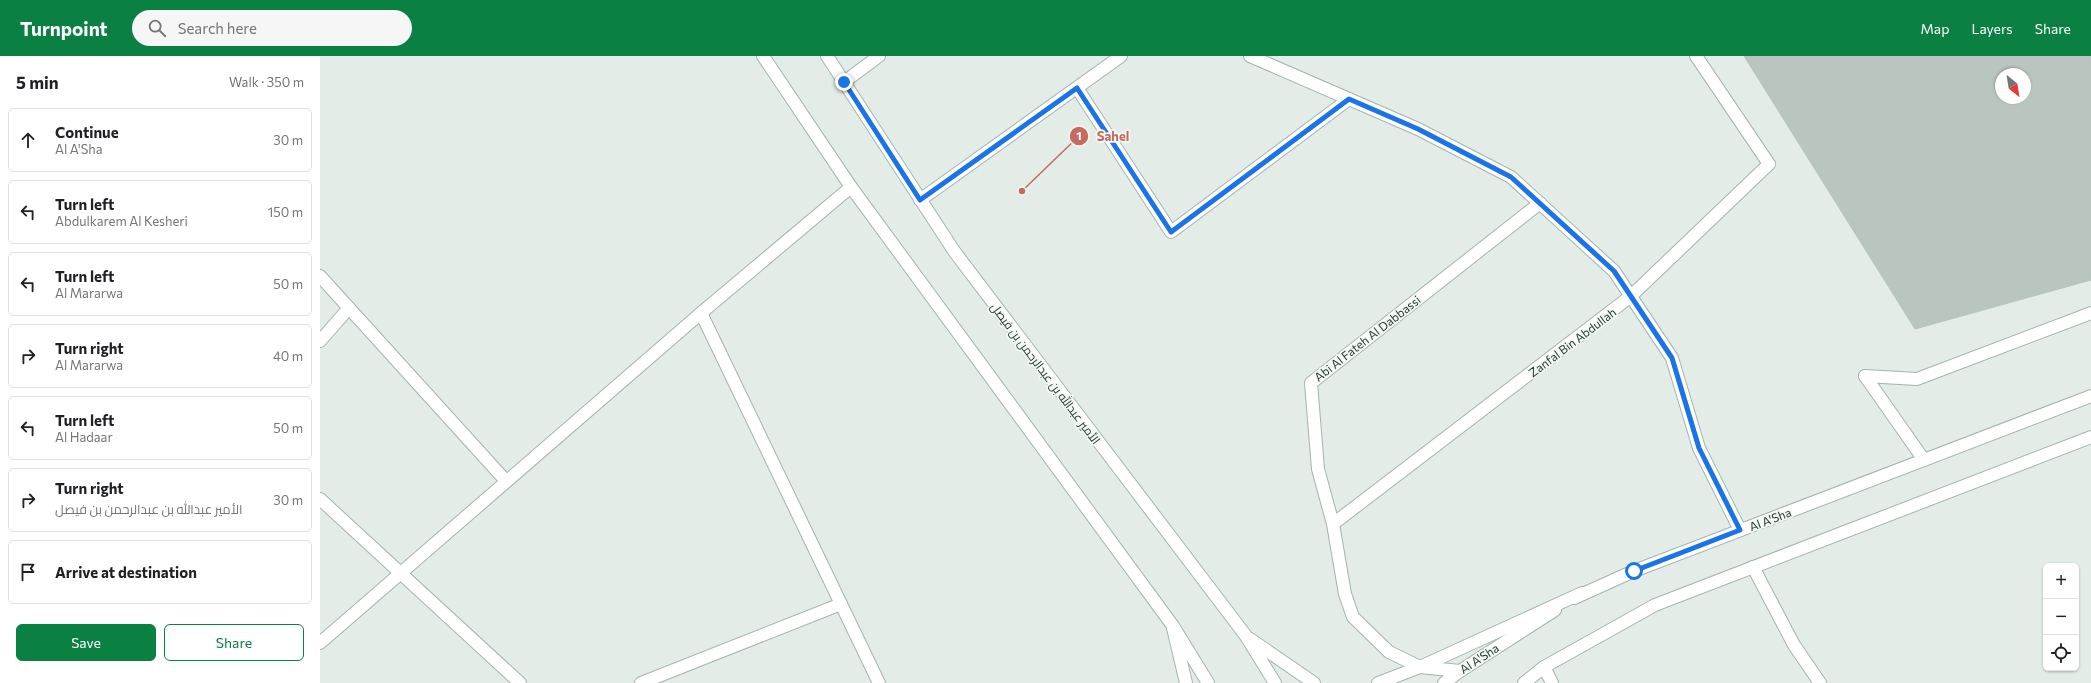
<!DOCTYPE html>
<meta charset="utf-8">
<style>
:root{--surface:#fff;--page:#f6f6f6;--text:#202124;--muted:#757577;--line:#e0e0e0;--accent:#0b8043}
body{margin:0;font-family:Commissioner,Cairo,sans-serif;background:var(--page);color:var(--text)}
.controls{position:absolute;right:12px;bottom:12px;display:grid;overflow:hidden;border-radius:6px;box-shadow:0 1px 3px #0004}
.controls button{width:36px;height:36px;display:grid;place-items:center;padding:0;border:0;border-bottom:1px solid var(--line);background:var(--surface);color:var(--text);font:20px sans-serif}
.compass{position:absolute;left:1675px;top:12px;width:36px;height:36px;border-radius:50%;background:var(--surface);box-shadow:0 1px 3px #0004;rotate:150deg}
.stop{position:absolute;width:12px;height:12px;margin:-9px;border:3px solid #1a73e8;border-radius:50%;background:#fff}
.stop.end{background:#1a73e8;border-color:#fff;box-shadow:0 1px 4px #0008}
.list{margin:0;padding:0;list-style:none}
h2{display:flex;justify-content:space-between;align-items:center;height:52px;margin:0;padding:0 16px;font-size:17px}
h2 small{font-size:13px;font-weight:400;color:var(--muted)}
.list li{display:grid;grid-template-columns:26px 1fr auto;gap:12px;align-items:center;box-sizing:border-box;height:64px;margin:0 8px 8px;padding:0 8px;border:1px solid var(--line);border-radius:6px}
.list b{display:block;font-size:15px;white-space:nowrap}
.list p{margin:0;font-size:13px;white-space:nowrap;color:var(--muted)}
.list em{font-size:13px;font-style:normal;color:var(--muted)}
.actions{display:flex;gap:8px;padding:12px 16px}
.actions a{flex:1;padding:9px 0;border:1px solid var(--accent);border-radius:6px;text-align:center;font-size:14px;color:var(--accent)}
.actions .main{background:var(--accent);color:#fff}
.icon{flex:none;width:22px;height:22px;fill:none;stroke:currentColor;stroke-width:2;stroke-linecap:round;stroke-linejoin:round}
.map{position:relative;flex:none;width:1771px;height:627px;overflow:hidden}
header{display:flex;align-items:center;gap:24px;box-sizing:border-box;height:56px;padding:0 20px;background:var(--accent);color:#fff}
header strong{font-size:19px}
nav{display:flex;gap:22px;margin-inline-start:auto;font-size:14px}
.search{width:280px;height:36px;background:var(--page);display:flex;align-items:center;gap:10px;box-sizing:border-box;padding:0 14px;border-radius:22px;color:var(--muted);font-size:15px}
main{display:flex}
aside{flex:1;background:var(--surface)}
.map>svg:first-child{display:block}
.building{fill:#b9c6bf;stroke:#b7c4bc;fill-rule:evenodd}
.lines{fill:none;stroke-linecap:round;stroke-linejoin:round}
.service-casing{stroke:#a6b3ad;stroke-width:14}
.minor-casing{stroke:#a6b3ad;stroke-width:14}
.tertiary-casing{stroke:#a6b3ad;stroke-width:14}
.secondary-casing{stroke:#a3b6ac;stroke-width:14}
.service{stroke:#fff;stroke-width:12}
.minor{stroke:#fff;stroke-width:12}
.tertiary{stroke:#fff;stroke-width:12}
.secondary{stroke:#fff;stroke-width:12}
.route{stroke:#1a73e8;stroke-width:5}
.labels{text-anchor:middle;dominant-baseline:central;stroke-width:3.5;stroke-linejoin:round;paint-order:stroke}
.street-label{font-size:12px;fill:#253b31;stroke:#f4f8f5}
.leader{fill:none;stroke:#c66b61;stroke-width:1.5}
.callout-dot{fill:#c66b61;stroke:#f4f8f5;stroke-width:1.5}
.mark-label{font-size:12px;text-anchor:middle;font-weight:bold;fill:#fff}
.callout-label{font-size:13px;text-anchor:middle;font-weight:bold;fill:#c66b61;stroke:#f4f8f5;stroke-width:3.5;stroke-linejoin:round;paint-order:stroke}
</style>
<header>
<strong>Turnpoint</strong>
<div class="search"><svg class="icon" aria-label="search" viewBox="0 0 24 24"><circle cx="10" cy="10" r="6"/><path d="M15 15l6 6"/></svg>Search here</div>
<nav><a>Map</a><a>Layers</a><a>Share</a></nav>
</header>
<main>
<aside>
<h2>5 min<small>Walk · 350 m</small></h2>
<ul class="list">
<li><svg class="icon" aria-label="ahead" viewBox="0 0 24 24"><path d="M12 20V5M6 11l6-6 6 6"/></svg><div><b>Continue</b><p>Al A'Sha</p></div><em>30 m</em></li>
<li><svg class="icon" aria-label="left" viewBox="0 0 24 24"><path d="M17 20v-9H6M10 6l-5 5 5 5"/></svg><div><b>Turn left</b><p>Abdulkarem Al Kesheri</p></div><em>150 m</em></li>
<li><svg class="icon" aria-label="left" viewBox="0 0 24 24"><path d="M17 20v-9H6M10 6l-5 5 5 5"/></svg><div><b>Turn left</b><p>Al Mararwa</p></div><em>50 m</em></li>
<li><svg class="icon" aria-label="right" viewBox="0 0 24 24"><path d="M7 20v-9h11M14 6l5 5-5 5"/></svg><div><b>Turn right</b><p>Al Mararwa</p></div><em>40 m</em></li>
<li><svg class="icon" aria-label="left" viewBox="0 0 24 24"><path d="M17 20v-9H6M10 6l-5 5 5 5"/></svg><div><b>Turn left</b><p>Al Hadaar</p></div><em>50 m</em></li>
<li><svg class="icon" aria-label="right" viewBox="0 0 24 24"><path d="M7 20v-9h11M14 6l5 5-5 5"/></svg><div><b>Turn right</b><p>الأمير عبدالله بن عبدالرحمن بن فيصل</p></div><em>30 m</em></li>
<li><svg class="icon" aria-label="arrive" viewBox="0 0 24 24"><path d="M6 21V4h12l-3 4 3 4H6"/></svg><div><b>Arrive at destination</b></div></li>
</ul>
<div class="actions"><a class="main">Save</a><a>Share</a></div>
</aside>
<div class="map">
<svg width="1771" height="627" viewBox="0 0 1771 627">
<rect width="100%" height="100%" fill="#e3ece7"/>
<path class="building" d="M 1424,0 L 1771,0 L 1771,224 L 1595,273 ZM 1681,18 L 1705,18 L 1705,42 L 1681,42 Z"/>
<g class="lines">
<defs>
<g id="service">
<path d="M 1545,320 L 1597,323 L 1771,257"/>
<path d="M 1545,320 L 1604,404"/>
</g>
<g id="minor">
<path d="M 930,0 L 1098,73 L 1191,121 L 1294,215 L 1352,302 L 1379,392 L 1420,474"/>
<path d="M 524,26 L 559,0"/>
<path d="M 757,32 L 851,176 L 1029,43"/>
<path d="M 600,144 L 801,0"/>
<path d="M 0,220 L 186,425"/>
<path d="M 381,257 L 559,627"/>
<path d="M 0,285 L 29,252"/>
<path d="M 0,443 L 200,627"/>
<path d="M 1013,468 L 1311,240 L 1449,108 L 1376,0"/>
<path d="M 1433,511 L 1474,589 L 1500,627"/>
<path d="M 853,572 L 866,627"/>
<path d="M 0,587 L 381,257 L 531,131"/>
<path d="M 1224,611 L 1232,627"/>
<path d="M 1140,615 L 1100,611 L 1069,596 L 1033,561 L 1025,538 L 1013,468 L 998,413 L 991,327 L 1220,147"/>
<path d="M 321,627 L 521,548"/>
</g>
<g id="tertiary">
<path d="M 1254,542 L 1314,515 L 1771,340"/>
<path d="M 1124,627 L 1140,615 L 1235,554"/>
<path d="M 1204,627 L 1224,611 L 1335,549 L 1771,381"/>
</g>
<g id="secondary">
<path d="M 443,0 L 531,131 L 853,570 L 888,627"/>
<path d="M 507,0 L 634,195 L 926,580 L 955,627"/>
<path d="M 930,583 L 994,627"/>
<path d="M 1058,627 L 1100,611 L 1262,537"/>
</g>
</defs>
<use href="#service" class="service-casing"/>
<use href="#minor" class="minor-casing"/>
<use href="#tertiary" class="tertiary-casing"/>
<use href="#secondary" class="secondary-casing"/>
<use href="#service" class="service"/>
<use href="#minor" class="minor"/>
<use href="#tertiary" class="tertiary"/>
<use href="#secondary" class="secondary"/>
</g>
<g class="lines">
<path class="route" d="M 524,26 L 600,144 L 757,32 L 851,176 L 1029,43 L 1098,73 L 1191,121 L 1294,215 L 1352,302 L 1379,392 L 1420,474 L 1314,515"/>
</g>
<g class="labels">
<g class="street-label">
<text transform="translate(1047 282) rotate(-38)">Abi Al Fateh Al Dabbassi</text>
<text transform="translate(1252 286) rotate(-37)">Zanfal Bin Abdullah</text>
<text transform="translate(726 317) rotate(53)">الأمير عبدالله بن عبدالرحمن بن فيصل</text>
<text transform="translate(1450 463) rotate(-21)">Al A'Sha</text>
<text transform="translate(1159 602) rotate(-33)">Al A'Sha</text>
</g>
</g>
<path class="leader" d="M702 135L759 80"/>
<g class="callout-dot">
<circle cx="702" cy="135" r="4"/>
<circle cx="759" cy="80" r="10"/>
</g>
<g class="mark-label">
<text x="759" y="84">1</text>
</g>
<g class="callout-label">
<text x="793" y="85">Sahel</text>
</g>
</svg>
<div class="controls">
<button>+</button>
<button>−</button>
<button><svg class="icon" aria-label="locate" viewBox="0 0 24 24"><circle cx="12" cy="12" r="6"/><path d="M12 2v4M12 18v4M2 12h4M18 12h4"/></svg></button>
</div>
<svg class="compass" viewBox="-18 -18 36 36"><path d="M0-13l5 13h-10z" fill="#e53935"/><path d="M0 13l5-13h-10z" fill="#757577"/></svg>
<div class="stop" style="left:1314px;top:515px"></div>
<div class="stop end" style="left:524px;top:26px"></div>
</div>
</main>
